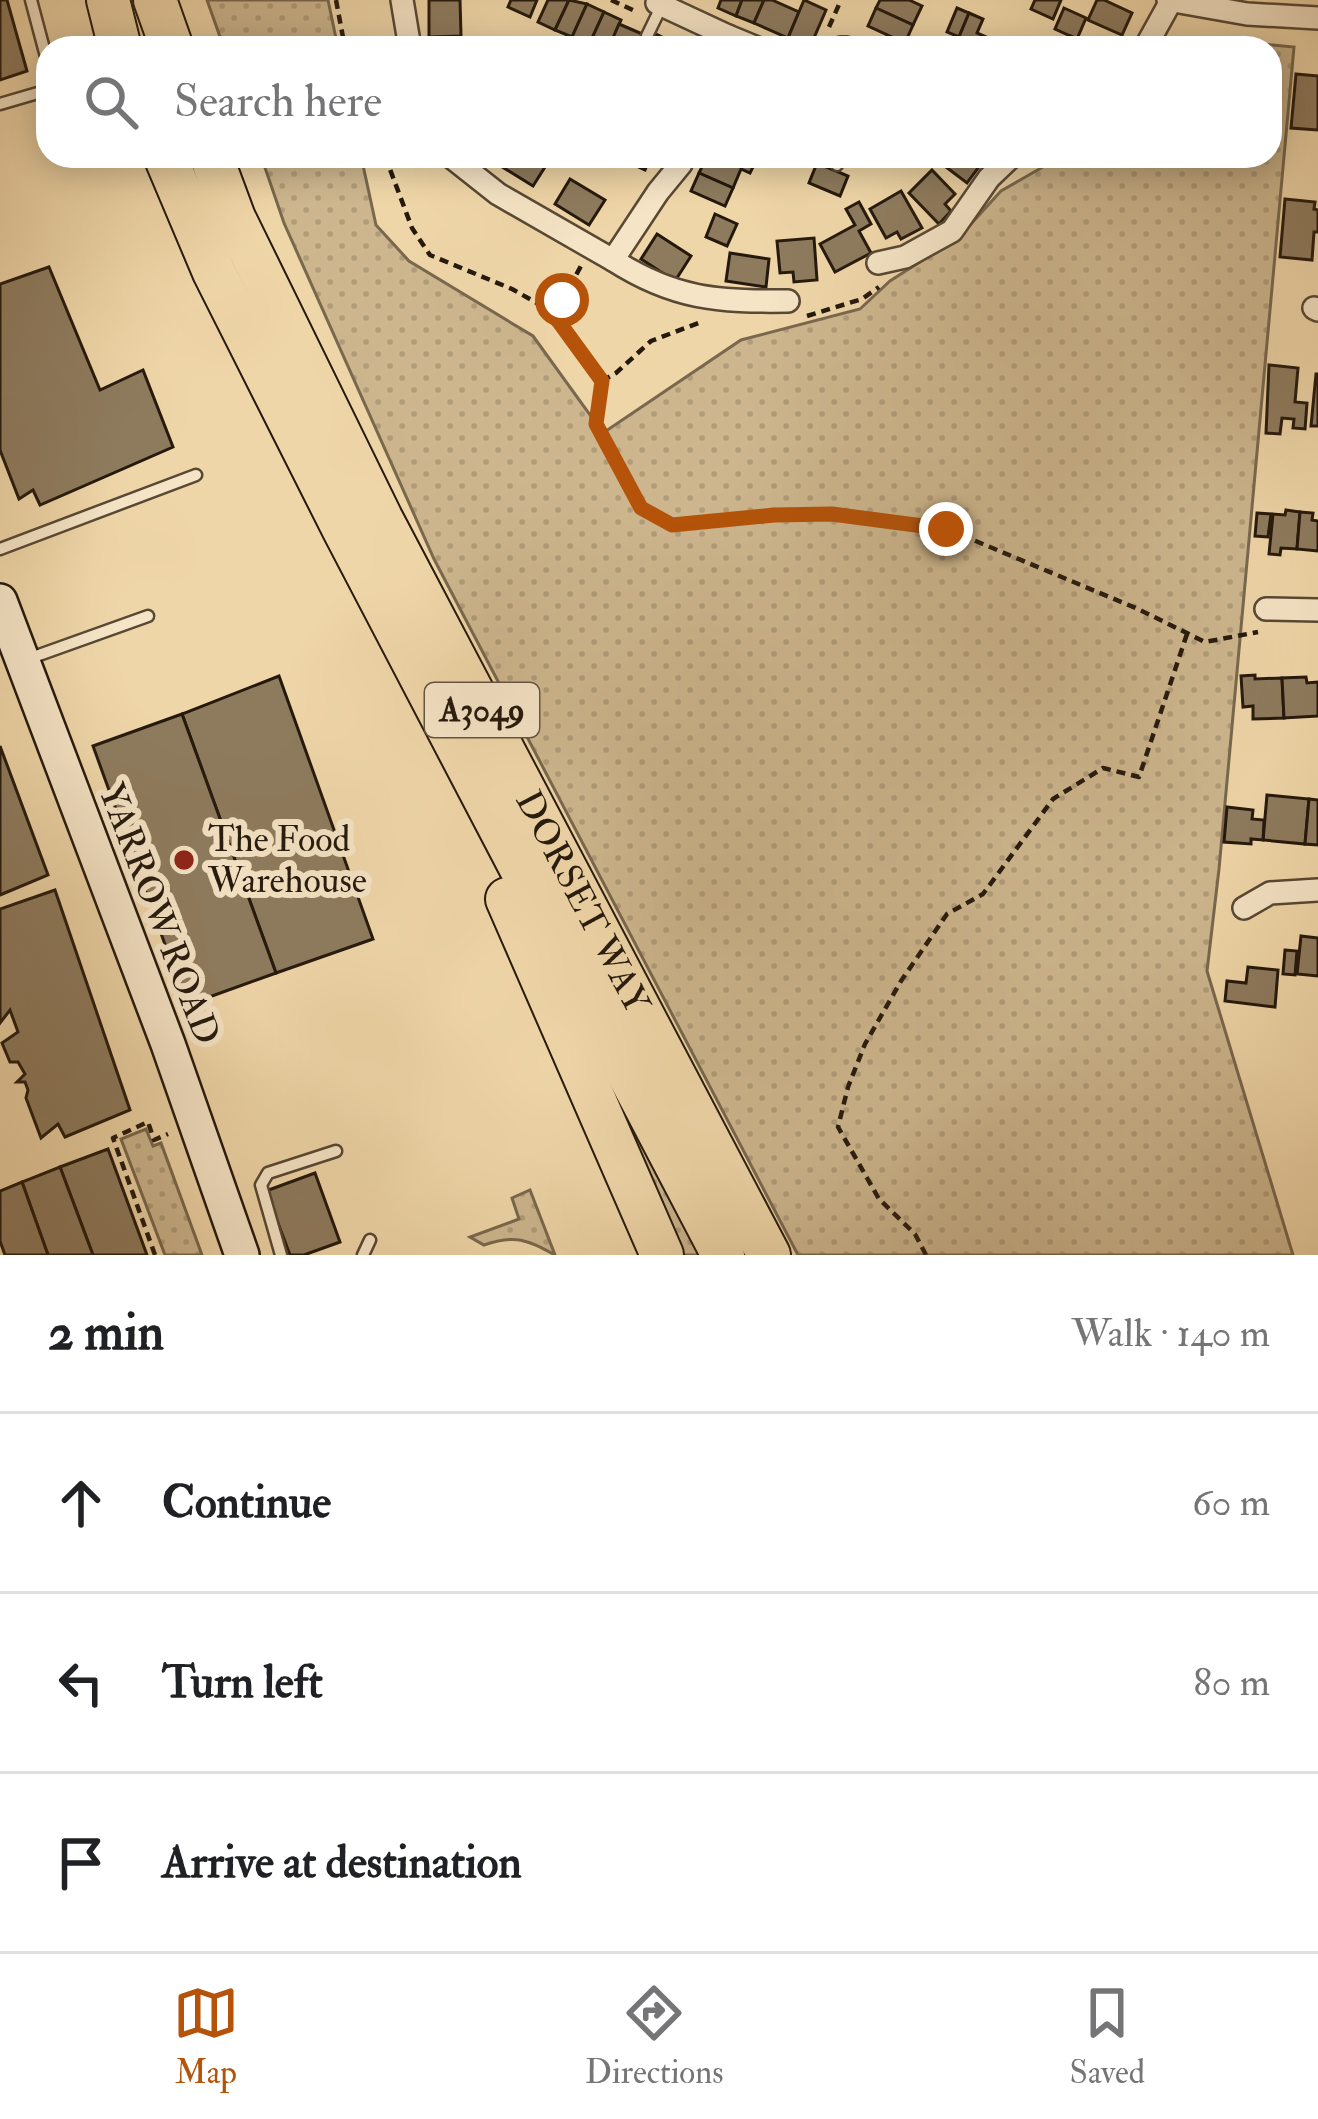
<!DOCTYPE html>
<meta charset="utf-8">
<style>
:root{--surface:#fff;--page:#f6f6f6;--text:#202124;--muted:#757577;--line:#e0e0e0;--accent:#b45309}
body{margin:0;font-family:"IM FELL Double Pica",serif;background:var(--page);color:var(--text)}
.stop{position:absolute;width:36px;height:36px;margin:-27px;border:9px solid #b45309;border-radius:50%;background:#fff}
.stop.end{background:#b45309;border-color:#fff;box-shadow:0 3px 12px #0008}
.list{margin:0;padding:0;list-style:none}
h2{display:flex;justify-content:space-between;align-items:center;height:156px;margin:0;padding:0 48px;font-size:51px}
h2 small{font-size:39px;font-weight:400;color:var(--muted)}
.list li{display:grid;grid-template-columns:78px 1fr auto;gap:36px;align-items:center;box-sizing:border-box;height:180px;padding:0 48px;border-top:3px solid var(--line)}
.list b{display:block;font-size:45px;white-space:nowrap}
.list em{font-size:39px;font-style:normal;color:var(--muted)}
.icon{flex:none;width:66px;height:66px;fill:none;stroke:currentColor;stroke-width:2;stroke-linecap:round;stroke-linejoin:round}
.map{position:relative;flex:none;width:1318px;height:1255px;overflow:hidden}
.search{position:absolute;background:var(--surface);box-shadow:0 6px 30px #0003;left:36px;right:36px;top:36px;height:132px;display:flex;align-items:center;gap:30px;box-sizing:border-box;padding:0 42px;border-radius:36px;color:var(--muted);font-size:45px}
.sheet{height:696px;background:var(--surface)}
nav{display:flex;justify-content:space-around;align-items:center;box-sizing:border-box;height:168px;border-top:3px solid var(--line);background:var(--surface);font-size:33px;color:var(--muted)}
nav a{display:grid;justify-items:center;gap:6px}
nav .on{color:var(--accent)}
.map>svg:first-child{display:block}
.green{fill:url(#green-dots);stroke:#79684e;stroke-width:3}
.building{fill:#8e7b5e;stroke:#25190d;stroke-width:3}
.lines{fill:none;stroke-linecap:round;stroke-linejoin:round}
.lane-casing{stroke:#584834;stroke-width:15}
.street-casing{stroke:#584834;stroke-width:26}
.secondary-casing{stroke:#25190d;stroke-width:38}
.highway-casing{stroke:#25190d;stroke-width:46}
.path{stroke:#25190d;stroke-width:4.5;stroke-dasharray:9 6;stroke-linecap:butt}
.lane{stroke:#f5e4c6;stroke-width:10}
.street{stroke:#f5e4c6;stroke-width:21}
.secondary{stroke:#f5e4c6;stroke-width:33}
.highway{stroke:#efd6a8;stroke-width:42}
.route{stroke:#b45309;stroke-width:15}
.poi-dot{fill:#8f2418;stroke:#f5e4c6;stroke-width:4.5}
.labels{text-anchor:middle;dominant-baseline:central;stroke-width:12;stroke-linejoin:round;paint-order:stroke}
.shield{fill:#f5e4c6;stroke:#635644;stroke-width:3}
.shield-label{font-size:33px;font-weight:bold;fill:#25190d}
.poi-label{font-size:36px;fill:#25190d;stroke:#f5e4c6;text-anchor:start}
.street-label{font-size:36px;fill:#25190d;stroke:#f5e4c6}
</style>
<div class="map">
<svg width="1318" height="1255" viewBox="0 0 1318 1255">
<defs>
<pattern id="green-dots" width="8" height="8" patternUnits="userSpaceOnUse" patternTransform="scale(3)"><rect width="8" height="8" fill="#cdb68e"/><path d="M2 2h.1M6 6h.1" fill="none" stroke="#b09c79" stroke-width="1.8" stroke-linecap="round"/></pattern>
</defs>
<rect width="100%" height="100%" fill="#efd6a8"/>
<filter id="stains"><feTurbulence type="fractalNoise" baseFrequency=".00167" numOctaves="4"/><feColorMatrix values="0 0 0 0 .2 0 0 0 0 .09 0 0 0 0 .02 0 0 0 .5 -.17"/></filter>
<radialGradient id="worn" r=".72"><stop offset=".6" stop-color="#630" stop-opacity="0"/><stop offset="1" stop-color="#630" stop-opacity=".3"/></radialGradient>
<g class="green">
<path d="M 207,0 L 328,0 L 338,48 L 224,48 Z"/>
<path d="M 1261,44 L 1294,47 L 1219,869 L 1207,971 L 1293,1255 L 798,1255 L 434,559 L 284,223 L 261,156 L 361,156 L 376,225 L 409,261 L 533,336 L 603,433 L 741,340 L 860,309 L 890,281 L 959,237 L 1001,191 L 1062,156 L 1270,156 L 1270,48 L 1261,48 Z"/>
<path d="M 633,1126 L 701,1255 L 677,1255 L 626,1130 Z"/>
<path d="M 146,1129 L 153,1146 L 161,1143 L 202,1255 L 165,1255 L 121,1139 Z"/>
<path d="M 530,1190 L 555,1255 C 527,1240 516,1234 484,1245 L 470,1237 L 519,1219 L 512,1198 Z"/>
</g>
<g class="building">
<path d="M 0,0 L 7,0 L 27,71 L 0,80 Z"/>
<path d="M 429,0 L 460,0 L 461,36 L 429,37 Z"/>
<path d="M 511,0 L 537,0 L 530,17 L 508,7 Z"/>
<path d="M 548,0 L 569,0 L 555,30 L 538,22 Z"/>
<path d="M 569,0 L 587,4 L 572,37 L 555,30 Z"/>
<path d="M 721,0 L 742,0 L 736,16 L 718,8 Z"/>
<path d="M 742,0 L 764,0 L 754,23 L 736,16 Z"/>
<path d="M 764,0 L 772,0 L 799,12 L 788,38 L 754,23 Z"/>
<path d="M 804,0 L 826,10 L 810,47 L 788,38 Z"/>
<path d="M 880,0 L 909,0 L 922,6 L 913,25 L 876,8 Z"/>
<path d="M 1035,0 L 1061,0 L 1053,19 L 1031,9 Z"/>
<path d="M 1097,0 L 1104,0 L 1132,13 L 1122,35 L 1088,20 Z"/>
<path d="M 587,4 L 604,12 L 589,45 L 572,37 Z"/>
<path d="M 876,8 L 913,25 L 905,43 L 868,26 Z"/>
<path d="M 957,8 L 969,13 L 959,37 L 947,32 Z"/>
<path d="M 1064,8 L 1086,18 L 1077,39 L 1055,29 Z"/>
<path d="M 604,12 L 621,20 L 609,48 L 596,48 L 589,45 Z"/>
<path d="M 969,13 L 983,19 L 977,33 L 1000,43 L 998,48 L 968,48 L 970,42 L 959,37 Z"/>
<path d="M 619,24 L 654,39 L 650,48 L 609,47 Z"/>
<path d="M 656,34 L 674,43 L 672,48 L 650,48 Z"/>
<path d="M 1071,36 L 1077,39 L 1097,48 L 1066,48 Z"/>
<path d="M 1296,74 L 1318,76 L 1318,130 L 1291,128 Z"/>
<path d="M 504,156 L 546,156 L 550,159 L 533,186 L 499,165 Z"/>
<path d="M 615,156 L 651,156 L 645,170 Z"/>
<path d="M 707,156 L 729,163 L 733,156 L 739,156 L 755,163 L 750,173 L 741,169 L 733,188 L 699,173 Z"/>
<path d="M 949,156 L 987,156 L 967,183 L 942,164 Z"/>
<path d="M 817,163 L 848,176 L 840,196 L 809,183 Z"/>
<path d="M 932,170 L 955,194 L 945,204 L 951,211 L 939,224 L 909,193 Z"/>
<path d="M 699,173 L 733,188 L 725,206 L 691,191 Z"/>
<path d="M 570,179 L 605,200 L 589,225 L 555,204 Z"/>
<path d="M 901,191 L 922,228 L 901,239 L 897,232 L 886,238 L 870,209 Z"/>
<path d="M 1285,199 L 1315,202 L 1314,209 L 1318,210 L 1318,232 L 1314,232 L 1312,260 L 1280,257 Z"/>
<path d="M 859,202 L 871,224 L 859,231 L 871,253 L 835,272 L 820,244 L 855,225 L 846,209 Z"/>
<path d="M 715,214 L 737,224 L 727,246 L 706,237 Z"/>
<path d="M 657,234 L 691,256 L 675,281 L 641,259 Z"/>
<path d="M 814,238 L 817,280 L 794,282 L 793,272 L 780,273 L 777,241 Z"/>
<path d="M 730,253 L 769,259 L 766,287 L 726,281 Z"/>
<path d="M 49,267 L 100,390 L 143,370 L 173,447 L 40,505 L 33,490 L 19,499 L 0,450 L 0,284 Z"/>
<path d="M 1269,365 L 1298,368 L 1295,402 L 1307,403 L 1305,429 L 1293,428 L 1294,419 L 1282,418 L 1280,434 L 1266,433 Z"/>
<path d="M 1316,374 L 1318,374 L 1318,426 L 1311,426 Z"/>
<path d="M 1286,510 L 1300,512 L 1297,549 L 1281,548 L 1280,555 L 1269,554 L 1273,514 L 1285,515 Z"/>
<path d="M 1300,512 L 1313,513 L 1312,520 L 1318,521 L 1318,551 L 1297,549 Z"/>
<path d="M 1257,513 L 1271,514 L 1268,537 L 1255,536 Z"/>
<path d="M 1255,675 L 1255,679 L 1282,678 L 1284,718 L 1253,719 L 1253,706 L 1243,707 L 1241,676 Z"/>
<path d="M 279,676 L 373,939 L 276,973 L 182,714 Z"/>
<path d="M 1306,677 L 1307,683 L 1318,682 L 1318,716 L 1284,718 L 1282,678 Z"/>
<path d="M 182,714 L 276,973 L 187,1005 L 93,746 Z"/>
<path d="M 0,746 L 48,875 L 0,895 Z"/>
<path d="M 1267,795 L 1309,799 L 1305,844 L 1263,840 Z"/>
<path d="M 1309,799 L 1318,800 L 1318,845 L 1305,844 Z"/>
<path d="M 1227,807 L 1253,810 L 1252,819 L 1264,820 L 1263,840 L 1251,839 L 1251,844 L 1224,842 Z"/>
<path d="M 55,890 L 130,1110 L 65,1137 L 58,1124 L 41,1138 L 26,1098 L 28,1090 L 25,1082 L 17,1082 L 25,1074 L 18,1062 L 10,1062 L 2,1043 L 18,1032 L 10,1010 L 0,1023 L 0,909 Z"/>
<path d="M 1301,936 L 1318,938 L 1318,976 L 1297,974 Z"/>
<path d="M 1285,950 L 1297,951 L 1295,975 L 1283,974 Z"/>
<path d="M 1248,967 L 1278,970 L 1275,1007 L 1225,1001 L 1227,981 L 1246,983 Z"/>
<path d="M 108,1149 L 147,1255 L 93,1255 L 60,1167 Z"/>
<path d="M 60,1167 L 93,1255 L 48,1255 L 22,1182 Z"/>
<path d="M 315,1173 L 340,1242 L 304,1255 L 290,1255 L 266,1191 Z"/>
<path d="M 22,1182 L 48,1255 L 5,1255 L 0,1241 L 0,1191 Z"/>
</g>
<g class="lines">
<defs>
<g id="lane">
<path d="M 31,0 L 48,64"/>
<path d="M 647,36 L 662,5"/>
<path d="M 0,104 L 48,90"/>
<path d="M 837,165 L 841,156"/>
<path d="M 0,549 L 196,475"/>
<path d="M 25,660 L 148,616"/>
<path d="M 281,1255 L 261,1185 L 268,1173 L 336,1151"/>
<path d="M 363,1255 L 370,1240"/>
</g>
<g id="street">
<path d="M 402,0 L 410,48"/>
<path d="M 1168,0 L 1247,14 L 1318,18"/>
<path d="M 657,3 L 728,36"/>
<path d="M 724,45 L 728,36 L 757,48"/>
<path d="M 841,48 L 846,48"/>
<path d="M 1145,48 L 1171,1"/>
<path d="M 450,156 L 498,194 L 613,260"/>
<path d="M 683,156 L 681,164 L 658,192 L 613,260 C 674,299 718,302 788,301"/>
<path d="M 878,263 L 905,257 L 952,231 L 989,178 L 1012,156"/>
<path d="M 1314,308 L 1318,310"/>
<path d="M 1266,609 L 1318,610"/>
<path d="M 1244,908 L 1270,893 L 1318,890"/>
</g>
<path id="secondary" d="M 0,601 L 168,1044 L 242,1255"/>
<g id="highway">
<path d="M 108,0 L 120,48"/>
<path d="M 155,0 L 172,48"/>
<path d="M 165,156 L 214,272 L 344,530 L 723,1255"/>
<path id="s1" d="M 211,156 L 234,218 L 382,520 L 769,1255"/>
<path d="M 507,899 L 662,1255"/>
</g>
</defs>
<use href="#lane" class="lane-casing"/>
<use href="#street" class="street-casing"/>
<use href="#secondary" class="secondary-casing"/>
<use href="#highway" class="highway-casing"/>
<g class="path">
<path d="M 336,0 L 345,48"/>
<path d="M 611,0 L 635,11"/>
<path d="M 829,27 L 841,0"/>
<path d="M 1234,48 L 1243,37"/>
<path d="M 385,156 L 412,228 L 430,255 L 512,289 L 551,311 L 602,381 L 596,424 L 642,508 L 672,525 L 774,515 L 832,514 L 947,529 L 1138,609 L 1205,642 L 1258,632"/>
<path d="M 551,311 L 562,300 L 581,266"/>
<path d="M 807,316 L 862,299 L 879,287"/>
<path d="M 602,381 L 616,373 L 651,341 L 701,322"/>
<path d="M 155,1255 L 113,1138 L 148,1122 L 154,1140 L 168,1134"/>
<path d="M 926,1255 L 915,1234 L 879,1199 L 838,1127 L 848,1087 L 865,1044 L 901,981 L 947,914 L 983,894 L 1053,799 L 1103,768 L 1139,777 L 1187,634"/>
</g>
<use href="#lane" class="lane"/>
<use href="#street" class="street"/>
<use href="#secondary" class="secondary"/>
<use href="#highway" class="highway"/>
</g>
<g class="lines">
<path class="route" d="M 562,300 L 551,311 L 602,381 L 596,424 L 641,508 L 672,525 L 774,515 L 832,514 L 946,529"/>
</g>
<circle class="poi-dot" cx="184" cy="860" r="12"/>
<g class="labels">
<rect class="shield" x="425" y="683" width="114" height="54" rx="9"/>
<g class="shield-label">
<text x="482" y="710">A3049</text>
</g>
<g class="poi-label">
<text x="208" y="839">The Food<tspan x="208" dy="41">Warehouse</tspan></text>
</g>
<g class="street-label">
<text stroke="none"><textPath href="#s1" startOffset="834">DORSET WAY</textPath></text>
<text transform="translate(159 914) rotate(69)">YARROW ROAD</text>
</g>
</g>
<rect width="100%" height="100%" filter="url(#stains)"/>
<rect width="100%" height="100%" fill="url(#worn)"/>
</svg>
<div class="stop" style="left:562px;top:300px"></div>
<div class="stop end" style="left:946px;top:529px"></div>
<div class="search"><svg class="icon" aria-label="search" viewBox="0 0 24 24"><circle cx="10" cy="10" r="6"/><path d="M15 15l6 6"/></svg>Search here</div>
</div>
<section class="sheet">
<h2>2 min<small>Walk · 140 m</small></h2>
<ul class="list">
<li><svg class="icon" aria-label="ahead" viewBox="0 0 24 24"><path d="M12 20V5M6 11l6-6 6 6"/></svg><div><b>Continue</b></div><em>60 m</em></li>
<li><svg class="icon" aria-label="left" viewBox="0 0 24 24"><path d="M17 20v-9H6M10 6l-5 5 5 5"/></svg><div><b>Turn left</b></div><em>80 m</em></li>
<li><svg class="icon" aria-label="arrive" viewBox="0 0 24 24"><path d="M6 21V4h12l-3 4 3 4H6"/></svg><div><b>Arrive at destination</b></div></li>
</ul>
</section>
<nav>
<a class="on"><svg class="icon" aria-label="map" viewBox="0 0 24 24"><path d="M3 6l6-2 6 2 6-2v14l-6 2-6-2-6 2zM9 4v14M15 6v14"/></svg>Map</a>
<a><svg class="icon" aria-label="directions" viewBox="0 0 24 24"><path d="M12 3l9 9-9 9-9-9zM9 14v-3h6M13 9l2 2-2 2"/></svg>Directions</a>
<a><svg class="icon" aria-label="saved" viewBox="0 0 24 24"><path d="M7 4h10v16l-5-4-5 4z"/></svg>Saved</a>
</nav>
